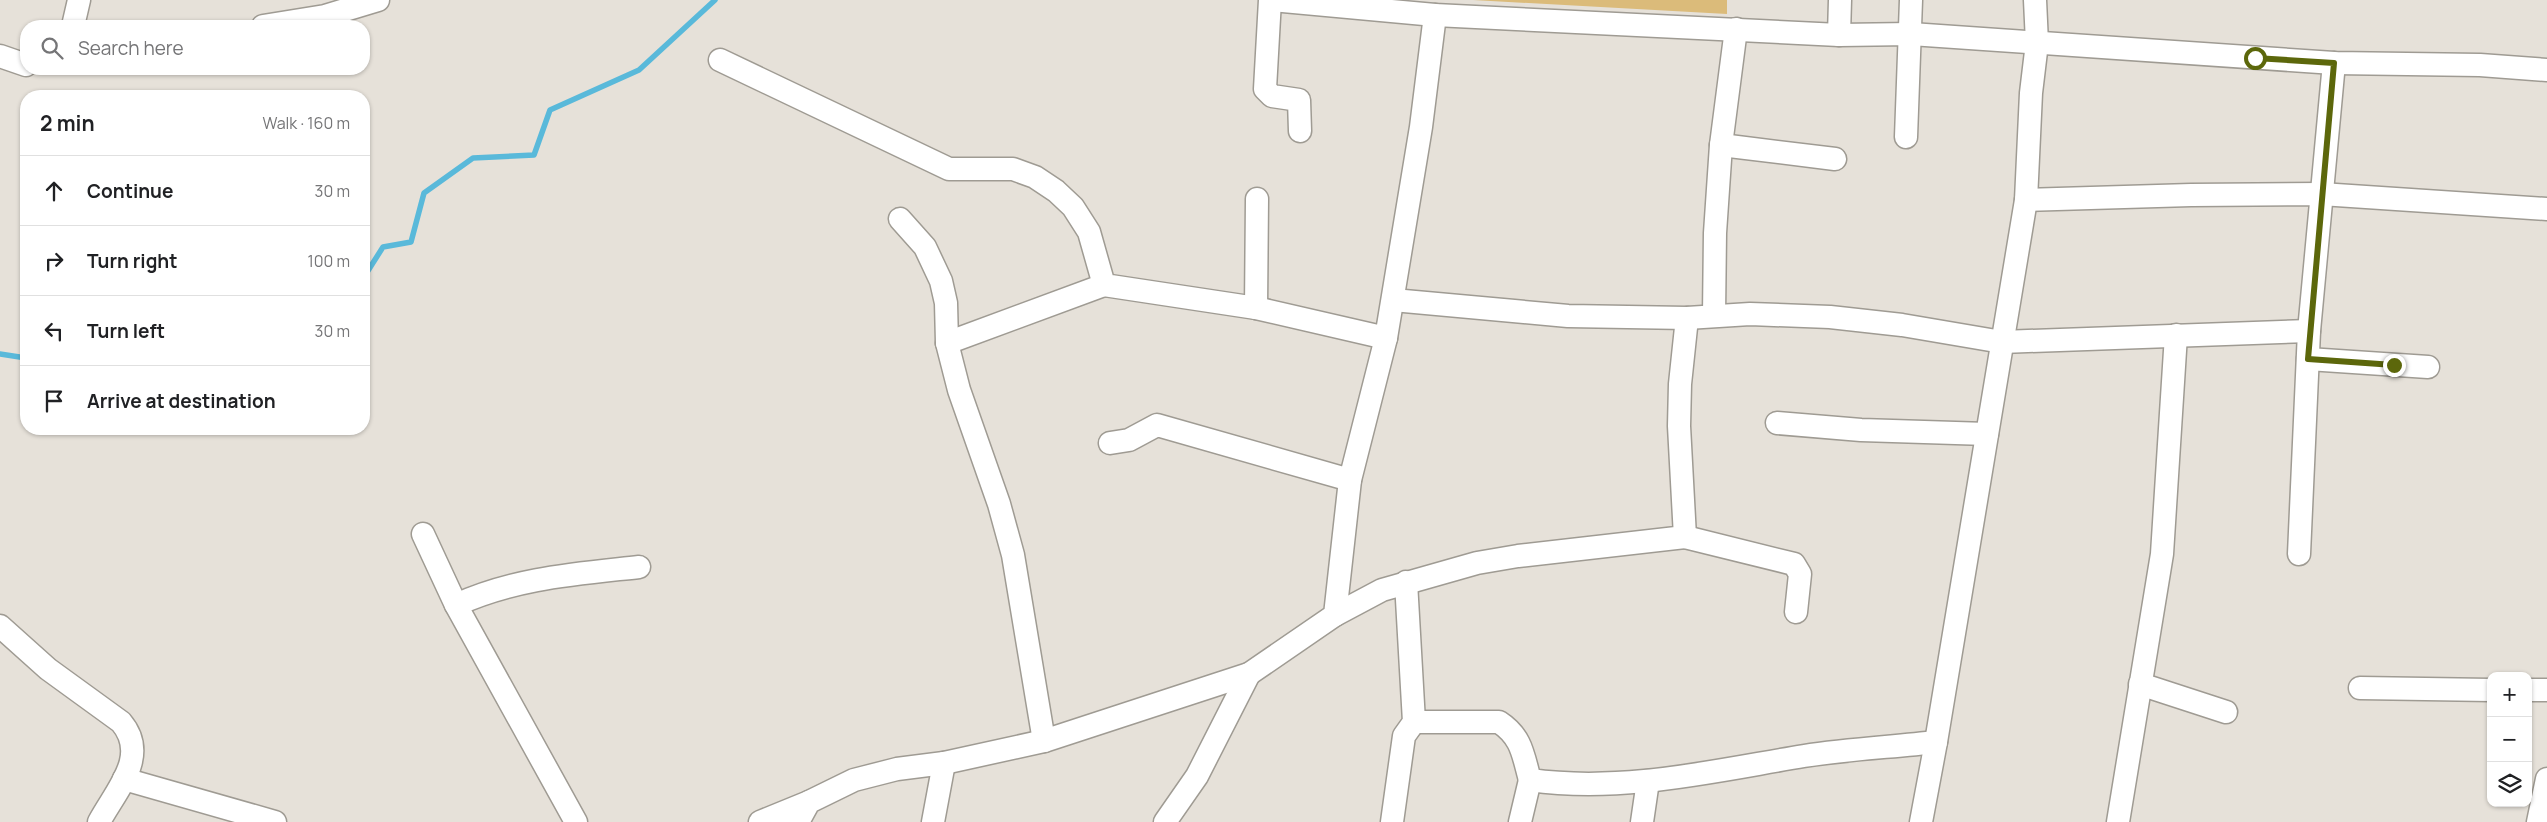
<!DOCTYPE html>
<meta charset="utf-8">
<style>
:root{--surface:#fff;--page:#f6f6f6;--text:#202124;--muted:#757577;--line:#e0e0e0}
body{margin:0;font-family:Manrope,sans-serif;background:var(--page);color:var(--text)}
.controls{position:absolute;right:15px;bottom:15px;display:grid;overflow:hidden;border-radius:10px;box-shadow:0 1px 4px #0004}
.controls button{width:45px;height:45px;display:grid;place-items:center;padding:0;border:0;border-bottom:1px solid var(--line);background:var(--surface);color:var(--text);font:25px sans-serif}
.stop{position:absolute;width:15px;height:15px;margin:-11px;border:4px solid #5c670b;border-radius:50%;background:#fff}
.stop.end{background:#5c670b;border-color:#fff;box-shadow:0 1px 5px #0008}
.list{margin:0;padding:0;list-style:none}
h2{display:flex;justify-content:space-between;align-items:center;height:65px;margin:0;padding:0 20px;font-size:21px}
h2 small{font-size:16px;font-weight:400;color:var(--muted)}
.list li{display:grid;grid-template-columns:32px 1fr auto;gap:15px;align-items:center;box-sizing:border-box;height:70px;padding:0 20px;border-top:1px solid var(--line)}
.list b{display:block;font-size:19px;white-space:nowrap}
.list em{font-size:16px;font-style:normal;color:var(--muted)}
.icon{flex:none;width:28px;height:28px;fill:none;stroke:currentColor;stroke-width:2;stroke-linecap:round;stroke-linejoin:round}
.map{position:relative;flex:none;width:2547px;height:822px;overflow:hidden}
.search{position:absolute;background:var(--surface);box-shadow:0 1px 4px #0004;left:20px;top:20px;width:350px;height:55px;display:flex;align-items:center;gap:12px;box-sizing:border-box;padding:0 18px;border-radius:20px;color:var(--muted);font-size:19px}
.panel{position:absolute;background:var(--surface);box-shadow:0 1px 4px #0004;left:20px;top:90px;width:350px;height:345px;border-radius:20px}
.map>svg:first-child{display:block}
.green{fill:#dbbb7a}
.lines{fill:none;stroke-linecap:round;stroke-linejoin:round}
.stream{stroke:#59b9da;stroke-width:5.5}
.minor-casing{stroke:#9f9b93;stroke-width:25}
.minor{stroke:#fff;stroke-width:22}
.route{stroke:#5c670b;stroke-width:6}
</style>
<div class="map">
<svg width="2547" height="822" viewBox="0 0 2547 822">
<rect width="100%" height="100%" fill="#e6e1d9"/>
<path class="green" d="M 1473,0 L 1727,0 L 1727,14 Z"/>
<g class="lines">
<g class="stream">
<path d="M 364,277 L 383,247 L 411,242 L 424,193 L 473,158 L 534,155 L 550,110 L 639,70 L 715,0"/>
<path d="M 0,354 L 26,358"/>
</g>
<defs>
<g id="minor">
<path d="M 1270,0 L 1265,89 L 1272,96 L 1299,100 L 1300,131"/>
<path d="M 1272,0 L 1435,15 L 1839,35 L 1911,34 L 2334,63 L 2480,65 L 2547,70"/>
<path d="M 73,26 L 79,0"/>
<path d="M 263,26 L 325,16 L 378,0"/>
<path d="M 1839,35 L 1840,0"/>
<path d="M 0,56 L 26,65"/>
<path d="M 720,60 L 949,169 L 1013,169 L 1035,177 L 1056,191 L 1073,207 L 1089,232 L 1104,285 L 1256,308 L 1386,338"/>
<path d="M 1906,137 L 1911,0"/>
<path d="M 1721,145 L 1835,159"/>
<path d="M 2026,200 L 2191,195 L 2321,194 L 2547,209"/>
<path d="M 900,219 L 925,247 L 941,281 L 946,303 L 947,343 L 959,390 L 999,504 L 1013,555 L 1044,741"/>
<path d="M 1393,300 L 1568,316 L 1687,318 L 1750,314 L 1830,317 L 1902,325 L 2002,342 L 2309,331"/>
<path d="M 1256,308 L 1257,199"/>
<path d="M 1714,315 L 1715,233 L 1721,145 L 1736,29"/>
<path d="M 947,343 L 1104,285"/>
<path d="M 2308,359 L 2428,367"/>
<path d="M 1777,423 L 1861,430 L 1987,434"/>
<path d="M 1110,443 L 1129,440 L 1157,425 L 1350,480"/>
<path d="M 423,534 L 456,605 L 576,822"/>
<path d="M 1685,537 L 1794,564 L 1800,574 L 1796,612"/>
<path d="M 2299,554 L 2309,331 L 2334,63"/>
<path d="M 456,605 C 515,578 576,574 639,567"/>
<path d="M 1335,615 L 1382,590 L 1477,563 L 1518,556 L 1685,537 L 1679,426 L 1680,384 L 1687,318"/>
<path d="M 0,626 L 48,669 L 121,722 C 150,756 116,790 99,822"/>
<path d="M 2140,684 L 2226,712"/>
<path d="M 2360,688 L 2491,690"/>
<path d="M 2528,690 L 2547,690"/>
<path d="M 1414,722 L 1499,722 C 1522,737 1523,755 1530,780 C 1622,793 1713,771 1804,756 C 1848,749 1893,747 1936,742"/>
<path d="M 124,779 L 275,822"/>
<path d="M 760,822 L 809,802"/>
<path d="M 798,822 L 809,802 L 854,780 L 897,769 L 944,763 L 1044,741 L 1249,674 L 1335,615 L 1350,480 L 1386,338 L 1421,127 L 1435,15"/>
<path d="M 933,822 L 944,763"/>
<path d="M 1165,822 L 1197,776 L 1249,674"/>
<path d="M 1392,822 L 1404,736 L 1414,722 L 1406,582"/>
<path d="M 1520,822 L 1530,780"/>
<path d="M 1642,822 L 1648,781"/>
<path d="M 1921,822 L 1936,742 L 2026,200 L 2031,93 L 2037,43 L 2035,0"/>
<path d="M 2118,822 L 2162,554 L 2176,335"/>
<path d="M 2538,822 L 2547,779"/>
</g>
</defs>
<use href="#minor" class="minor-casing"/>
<use href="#minor" class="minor"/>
</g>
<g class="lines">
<path class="route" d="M 2255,58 L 2334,63 L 2308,359 L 2394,365"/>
</g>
</svg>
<div class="controls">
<button>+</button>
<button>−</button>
<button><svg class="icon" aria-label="layers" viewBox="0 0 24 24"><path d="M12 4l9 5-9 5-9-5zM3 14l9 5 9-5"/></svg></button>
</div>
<div class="stop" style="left:2255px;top:58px"></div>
<div class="stop end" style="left:2394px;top:365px"></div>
<div class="search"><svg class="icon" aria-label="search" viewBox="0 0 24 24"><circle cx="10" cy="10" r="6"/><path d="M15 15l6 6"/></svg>Search here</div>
<section class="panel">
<h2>2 min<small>Walk · 160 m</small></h2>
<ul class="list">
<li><svg class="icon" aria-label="ahead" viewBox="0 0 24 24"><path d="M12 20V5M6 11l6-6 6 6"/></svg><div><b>Continue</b></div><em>30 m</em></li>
<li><svg class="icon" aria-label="right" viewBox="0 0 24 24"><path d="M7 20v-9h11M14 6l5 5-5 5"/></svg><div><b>Turn right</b></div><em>100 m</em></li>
<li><svg class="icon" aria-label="left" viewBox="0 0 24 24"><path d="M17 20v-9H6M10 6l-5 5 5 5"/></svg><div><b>Turn left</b></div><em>30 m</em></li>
<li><svg class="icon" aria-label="arrive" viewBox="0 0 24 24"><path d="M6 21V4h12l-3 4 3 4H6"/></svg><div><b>Arrive at destination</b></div></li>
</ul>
</section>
</div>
